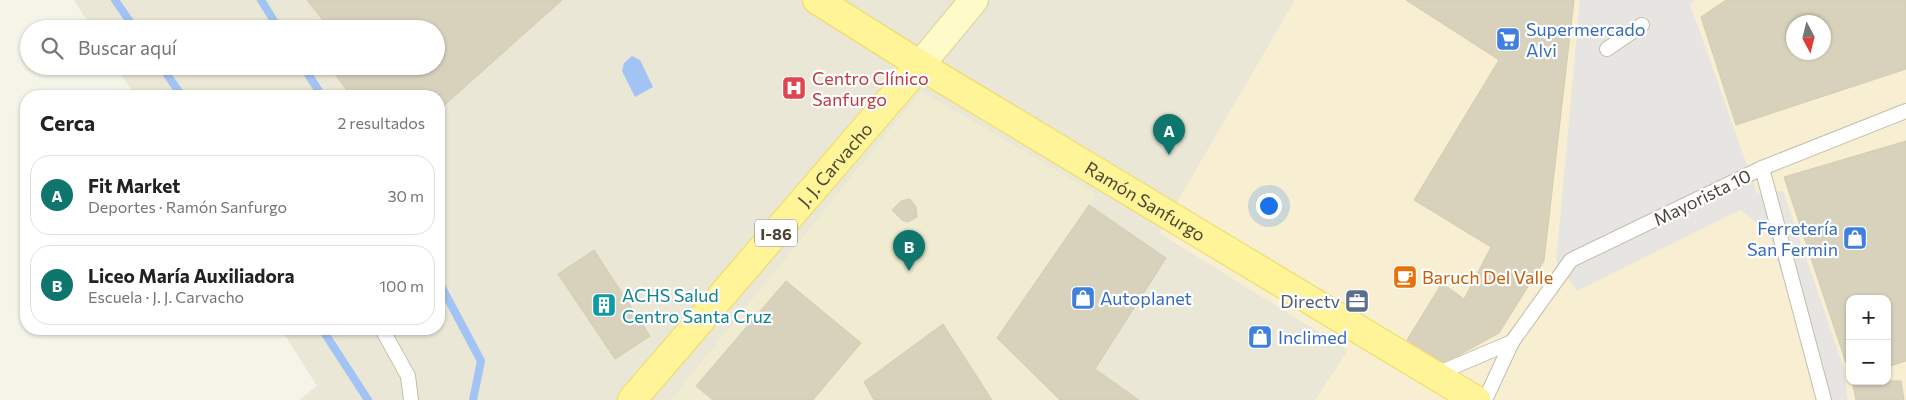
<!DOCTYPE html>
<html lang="es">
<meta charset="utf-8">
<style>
:root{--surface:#fff;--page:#f6f6f6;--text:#222;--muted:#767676;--line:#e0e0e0;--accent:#0f766e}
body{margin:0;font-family:Commissioner,sans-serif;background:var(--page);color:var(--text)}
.controls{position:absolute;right:15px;bottom:15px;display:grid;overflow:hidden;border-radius:10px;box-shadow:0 1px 4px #0004}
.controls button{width:45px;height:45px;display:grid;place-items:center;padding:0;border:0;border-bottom:1px solid var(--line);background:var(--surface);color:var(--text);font:25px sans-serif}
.compass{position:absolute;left:1786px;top:15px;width:45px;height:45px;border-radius:50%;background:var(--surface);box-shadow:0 1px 4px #0004;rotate:173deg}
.you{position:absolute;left:1268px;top:205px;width:18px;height:18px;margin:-12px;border:4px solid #fff;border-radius:50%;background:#1a73e8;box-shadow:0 0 0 8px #1a73e833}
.badge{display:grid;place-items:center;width:32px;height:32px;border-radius:50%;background:var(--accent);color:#fff;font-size:16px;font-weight:700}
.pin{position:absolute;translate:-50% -41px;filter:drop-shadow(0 1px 2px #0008)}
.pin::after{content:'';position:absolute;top:26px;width:18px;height:15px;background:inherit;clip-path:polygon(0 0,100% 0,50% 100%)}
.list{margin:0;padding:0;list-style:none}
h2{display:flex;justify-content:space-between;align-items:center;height:65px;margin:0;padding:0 20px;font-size:21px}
h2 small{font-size:16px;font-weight:400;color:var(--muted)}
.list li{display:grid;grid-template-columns:32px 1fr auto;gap:15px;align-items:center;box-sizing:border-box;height:80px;margin:0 10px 10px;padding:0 10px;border:1px solid var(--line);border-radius:20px}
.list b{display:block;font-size:19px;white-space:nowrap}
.list p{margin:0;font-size:16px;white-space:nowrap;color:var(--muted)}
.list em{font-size:16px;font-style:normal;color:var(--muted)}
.icon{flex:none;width:28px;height:28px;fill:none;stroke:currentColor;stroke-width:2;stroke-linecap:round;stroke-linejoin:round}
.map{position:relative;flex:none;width:1906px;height:400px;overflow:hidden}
.search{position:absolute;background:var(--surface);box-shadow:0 1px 4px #0004;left:20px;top:20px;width:425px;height:55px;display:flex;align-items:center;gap:12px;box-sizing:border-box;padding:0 18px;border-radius:28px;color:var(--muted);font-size:19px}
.panel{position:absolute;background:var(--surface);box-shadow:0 1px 4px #0004;left:20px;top:90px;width:425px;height:245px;border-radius:20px}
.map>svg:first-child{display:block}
.residential{fill:#eae7d6;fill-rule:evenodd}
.commercial{fill:#f8efd3;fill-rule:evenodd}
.education{fill:#efecd2}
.parking{fill:#e6e5e1}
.water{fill:#a2c4f5}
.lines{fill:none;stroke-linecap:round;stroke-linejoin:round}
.stream{stroke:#a2c4f5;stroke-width:8}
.building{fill:#d8d2bd;stroke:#d3ccb0;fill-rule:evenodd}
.lane-casing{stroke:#c2beaa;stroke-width:16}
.secondary-casing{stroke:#d8d296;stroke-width:30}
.primary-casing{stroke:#ecda60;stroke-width:30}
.lane{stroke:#fff;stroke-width:14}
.secondary{stroke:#fffbc9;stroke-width:28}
.primary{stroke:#fff498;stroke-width:28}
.labels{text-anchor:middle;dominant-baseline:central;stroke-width:4.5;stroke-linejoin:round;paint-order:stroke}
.shield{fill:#fff;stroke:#807d72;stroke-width:1}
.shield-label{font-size:16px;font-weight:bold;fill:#4a4536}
.shop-label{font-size:18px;fill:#366cbe;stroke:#fff;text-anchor:start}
.health-label{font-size:18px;fill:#be3a42;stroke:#fff;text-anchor:start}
.street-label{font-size:18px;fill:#4a4536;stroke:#fff}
.food-label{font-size:18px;fill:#c56008;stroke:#fff;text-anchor:start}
.culture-label{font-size:18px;fill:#0d838f;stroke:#fff;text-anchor:start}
.service-label{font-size:18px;fill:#4e5e75;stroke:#fff;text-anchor:end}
</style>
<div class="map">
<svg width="1906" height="400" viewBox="0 0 1906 400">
<rect width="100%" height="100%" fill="#f5f4e9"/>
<path class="residential" d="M 74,0 L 1819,0 L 1898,243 L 1906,400 L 299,400 L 317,386 L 281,329 L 439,329 L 439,96 L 135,96 L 116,66 L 436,66 L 436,29 L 92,29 ZM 1794,22 L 1824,22 L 1824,52 L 1794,52 ZM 1850,299 L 1887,299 L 1887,381 L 1850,381 Z"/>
<path class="commercial" d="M 1295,0 L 1906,0 L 1906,400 L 1315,400 L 1348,350 L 1159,233 ZM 1794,22 L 1824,22 L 1824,52 L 1794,52 ZM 1850,299 L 1887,299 L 1887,381 L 1850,381 Z"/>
<path class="education" d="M 921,91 L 1097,194 L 997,338 L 1060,400 L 671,400 Z"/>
<path class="parking" d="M 1580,0 L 1696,0 L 1690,4 L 1757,193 L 1783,191 L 1843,365 L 1848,400 L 1821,400 L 1768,231 L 1740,210 L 1577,291 L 1556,261 Z"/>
<path class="water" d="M 632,56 L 640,60 L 653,87 L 635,97 L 622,71 L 624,63 Z"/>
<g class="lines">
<g class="stream">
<path d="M 115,0 L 135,29"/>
<path d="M 261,0 L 279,29"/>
<path d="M 161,66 L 182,96"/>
<path d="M 303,66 L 322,96"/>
<path d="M 439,282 L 481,361 L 473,400"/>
<path d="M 322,329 L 368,400"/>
</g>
</g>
<g class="building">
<path d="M 307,0 L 562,0 L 439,110 L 439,96 L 351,96 L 329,66 L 436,66 L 436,29 L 330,29 Z"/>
<path d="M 1406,0 L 1574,0 L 1544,261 L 1499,333 L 1461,354 L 1443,362 L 1407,340 L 1442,283 L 1464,299 L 1491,247 L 1414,200 L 1499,60 Z"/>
<path d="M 1726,0 L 1906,0 L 1906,69 L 1736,125 L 1701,17 ZM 1794,22 L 1824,22 L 1824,52 L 1794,52 Z"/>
<path d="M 1906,141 L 1906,361 L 1887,367 L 1887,299 L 1850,299 L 1850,362 L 1846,363 L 1784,177 Z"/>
<path d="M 910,199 L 916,207 L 917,217 L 908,222 L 902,220 L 892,210 L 901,201 Z"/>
<path d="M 1089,205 L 1166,258 L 1095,369 L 1139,400 L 1060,400 L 997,338 Z"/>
<path d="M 594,250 L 650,336 L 615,359 L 558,274 Z"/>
<path d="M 786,281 L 861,343 L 813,400 L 713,400 L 696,386 Z"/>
<path d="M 943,324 L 992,400 L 874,400 L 864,382 Z"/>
<path d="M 1852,381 L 1901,381 L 1904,400 L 1856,400 Z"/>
</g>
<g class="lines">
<defs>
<g id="lane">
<path d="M 1607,49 L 1642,25"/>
<path d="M 1762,168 L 1906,111"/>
<path d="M 382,329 L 408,376 L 411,400"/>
<path d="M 1434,375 L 1512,342 L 1571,260 L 1762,168 L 1824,400"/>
<path d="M 1485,400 L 1512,342"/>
</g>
<path id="secondary" d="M 920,65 L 974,0"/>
<g id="primary">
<path id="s1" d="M 817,0 L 941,78 L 1476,400"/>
<path id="s2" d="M 632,400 L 920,65"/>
</g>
</defs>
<use href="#lane" class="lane-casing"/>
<use href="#secondary" class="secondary-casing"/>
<use href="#primary" class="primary-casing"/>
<use href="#lane" class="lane"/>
<use href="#secondary" class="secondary"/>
<use href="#primary" class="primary"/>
</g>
<defs>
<symbol id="supermarket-square" viewBox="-11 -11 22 22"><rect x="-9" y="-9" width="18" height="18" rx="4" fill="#3f7fe0" stroke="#fff"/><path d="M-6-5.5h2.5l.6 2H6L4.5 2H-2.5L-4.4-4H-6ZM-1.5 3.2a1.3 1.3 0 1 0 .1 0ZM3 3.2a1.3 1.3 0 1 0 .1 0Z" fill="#fff"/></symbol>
<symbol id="hospital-square" viewBox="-11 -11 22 22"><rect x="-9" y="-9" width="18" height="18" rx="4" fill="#e0444e" stroke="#fff"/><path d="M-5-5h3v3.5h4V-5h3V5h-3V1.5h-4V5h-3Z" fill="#fff"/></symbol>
<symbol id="shop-square" viewBox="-11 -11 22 22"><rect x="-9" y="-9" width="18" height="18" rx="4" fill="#3f7fe0" stroke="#fff"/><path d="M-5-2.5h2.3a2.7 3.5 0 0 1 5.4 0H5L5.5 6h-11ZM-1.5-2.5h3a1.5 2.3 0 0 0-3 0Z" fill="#fff"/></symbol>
<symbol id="cafe-square" viewBox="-11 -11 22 22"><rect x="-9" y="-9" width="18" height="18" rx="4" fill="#e8710a" stroke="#fff"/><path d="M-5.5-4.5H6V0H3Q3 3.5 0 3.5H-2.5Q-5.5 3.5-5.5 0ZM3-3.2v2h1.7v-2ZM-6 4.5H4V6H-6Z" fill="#fff"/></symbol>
<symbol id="office-square" viewBox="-11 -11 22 22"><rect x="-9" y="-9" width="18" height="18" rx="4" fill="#5c6f8a" stroke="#fff"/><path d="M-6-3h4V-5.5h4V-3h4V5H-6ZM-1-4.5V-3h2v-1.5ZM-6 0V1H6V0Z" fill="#fff"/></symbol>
<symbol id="building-square" viewBox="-11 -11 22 22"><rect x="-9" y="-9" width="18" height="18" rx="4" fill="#0f9aa8" stroke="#fff"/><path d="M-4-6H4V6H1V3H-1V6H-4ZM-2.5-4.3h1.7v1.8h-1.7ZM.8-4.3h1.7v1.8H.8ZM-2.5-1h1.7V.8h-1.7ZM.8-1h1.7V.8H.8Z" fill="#fff"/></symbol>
</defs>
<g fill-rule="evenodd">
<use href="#supermarket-square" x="1494" y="25" width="28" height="28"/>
<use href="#hospital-square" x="780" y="74" width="28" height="28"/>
<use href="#shop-square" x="1841" y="224" width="28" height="28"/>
<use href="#cafe-square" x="1391" y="263" width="28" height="28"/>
<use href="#shop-square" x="1069" y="284" width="28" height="28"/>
<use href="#office-square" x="1343" y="287" width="28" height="28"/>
<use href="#building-square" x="590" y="291" width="28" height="28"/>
<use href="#shop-square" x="1246" y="323" width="28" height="28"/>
</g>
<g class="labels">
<rect class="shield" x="755" y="219.5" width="42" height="27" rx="4"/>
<g class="shield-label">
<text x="776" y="233">I-86</text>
</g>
<g class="shop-label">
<text x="1526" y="29">Supermercado<tspan x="1526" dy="21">Alvi</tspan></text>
<text x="1838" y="228" text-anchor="end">Ferretería<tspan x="1838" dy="21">San Fermin</tspan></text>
<text x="1100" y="298">Autoplanet</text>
<text x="1278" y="337">Inclimed</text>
</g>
<g class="health-label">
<text x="812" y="78">Centro Clínico<tspan x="812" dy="21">Sanfurgo</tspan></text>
</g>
<g class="street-label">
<text stroke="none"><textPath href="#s2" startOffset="311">J. J. Carvacho</textPath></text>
<text transform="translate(1702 197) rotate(-26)">Mayorista 10</text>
<text stroke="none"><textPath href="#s1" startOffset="385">Ramón Sanfurgo</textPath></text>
</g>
<g class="food-label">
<text x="1422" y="277">Baruch Del Valle</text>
</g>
<g class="culture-label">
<text x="622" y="295">ACHS Salud<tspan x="622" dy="21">Centro Santa Cruz</tspan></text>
</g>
<g class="service-label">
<text x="1340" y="301">Directv</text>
</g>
</g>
</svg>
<div class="controls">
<button>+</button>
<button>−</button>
</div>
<svg class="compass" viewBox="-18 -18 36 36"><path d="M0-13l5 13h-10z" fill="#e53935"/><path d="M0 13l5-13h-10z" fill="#767676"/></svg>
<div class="you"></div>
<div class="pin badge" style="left:1169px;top:155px">A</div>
<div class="pin badge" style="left:909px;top:271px">B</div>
<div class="search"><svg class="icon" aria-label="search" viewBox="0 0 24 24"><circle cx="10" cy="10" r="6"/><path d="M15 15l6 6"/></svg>Buscar aquí</div>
<section class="panel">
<h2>Cerca<small>2 resultados</small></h2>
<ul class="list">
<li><span class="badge">A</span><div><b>Fit Market</b><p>Deportes · Ramón Sanfurgo</p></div><em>30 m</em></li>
<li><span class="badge">B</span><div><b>Liceo María Auxiliadora</b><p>Escuela · J. J. Carvacho</p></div><em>100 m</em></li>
</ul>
</section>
</div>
